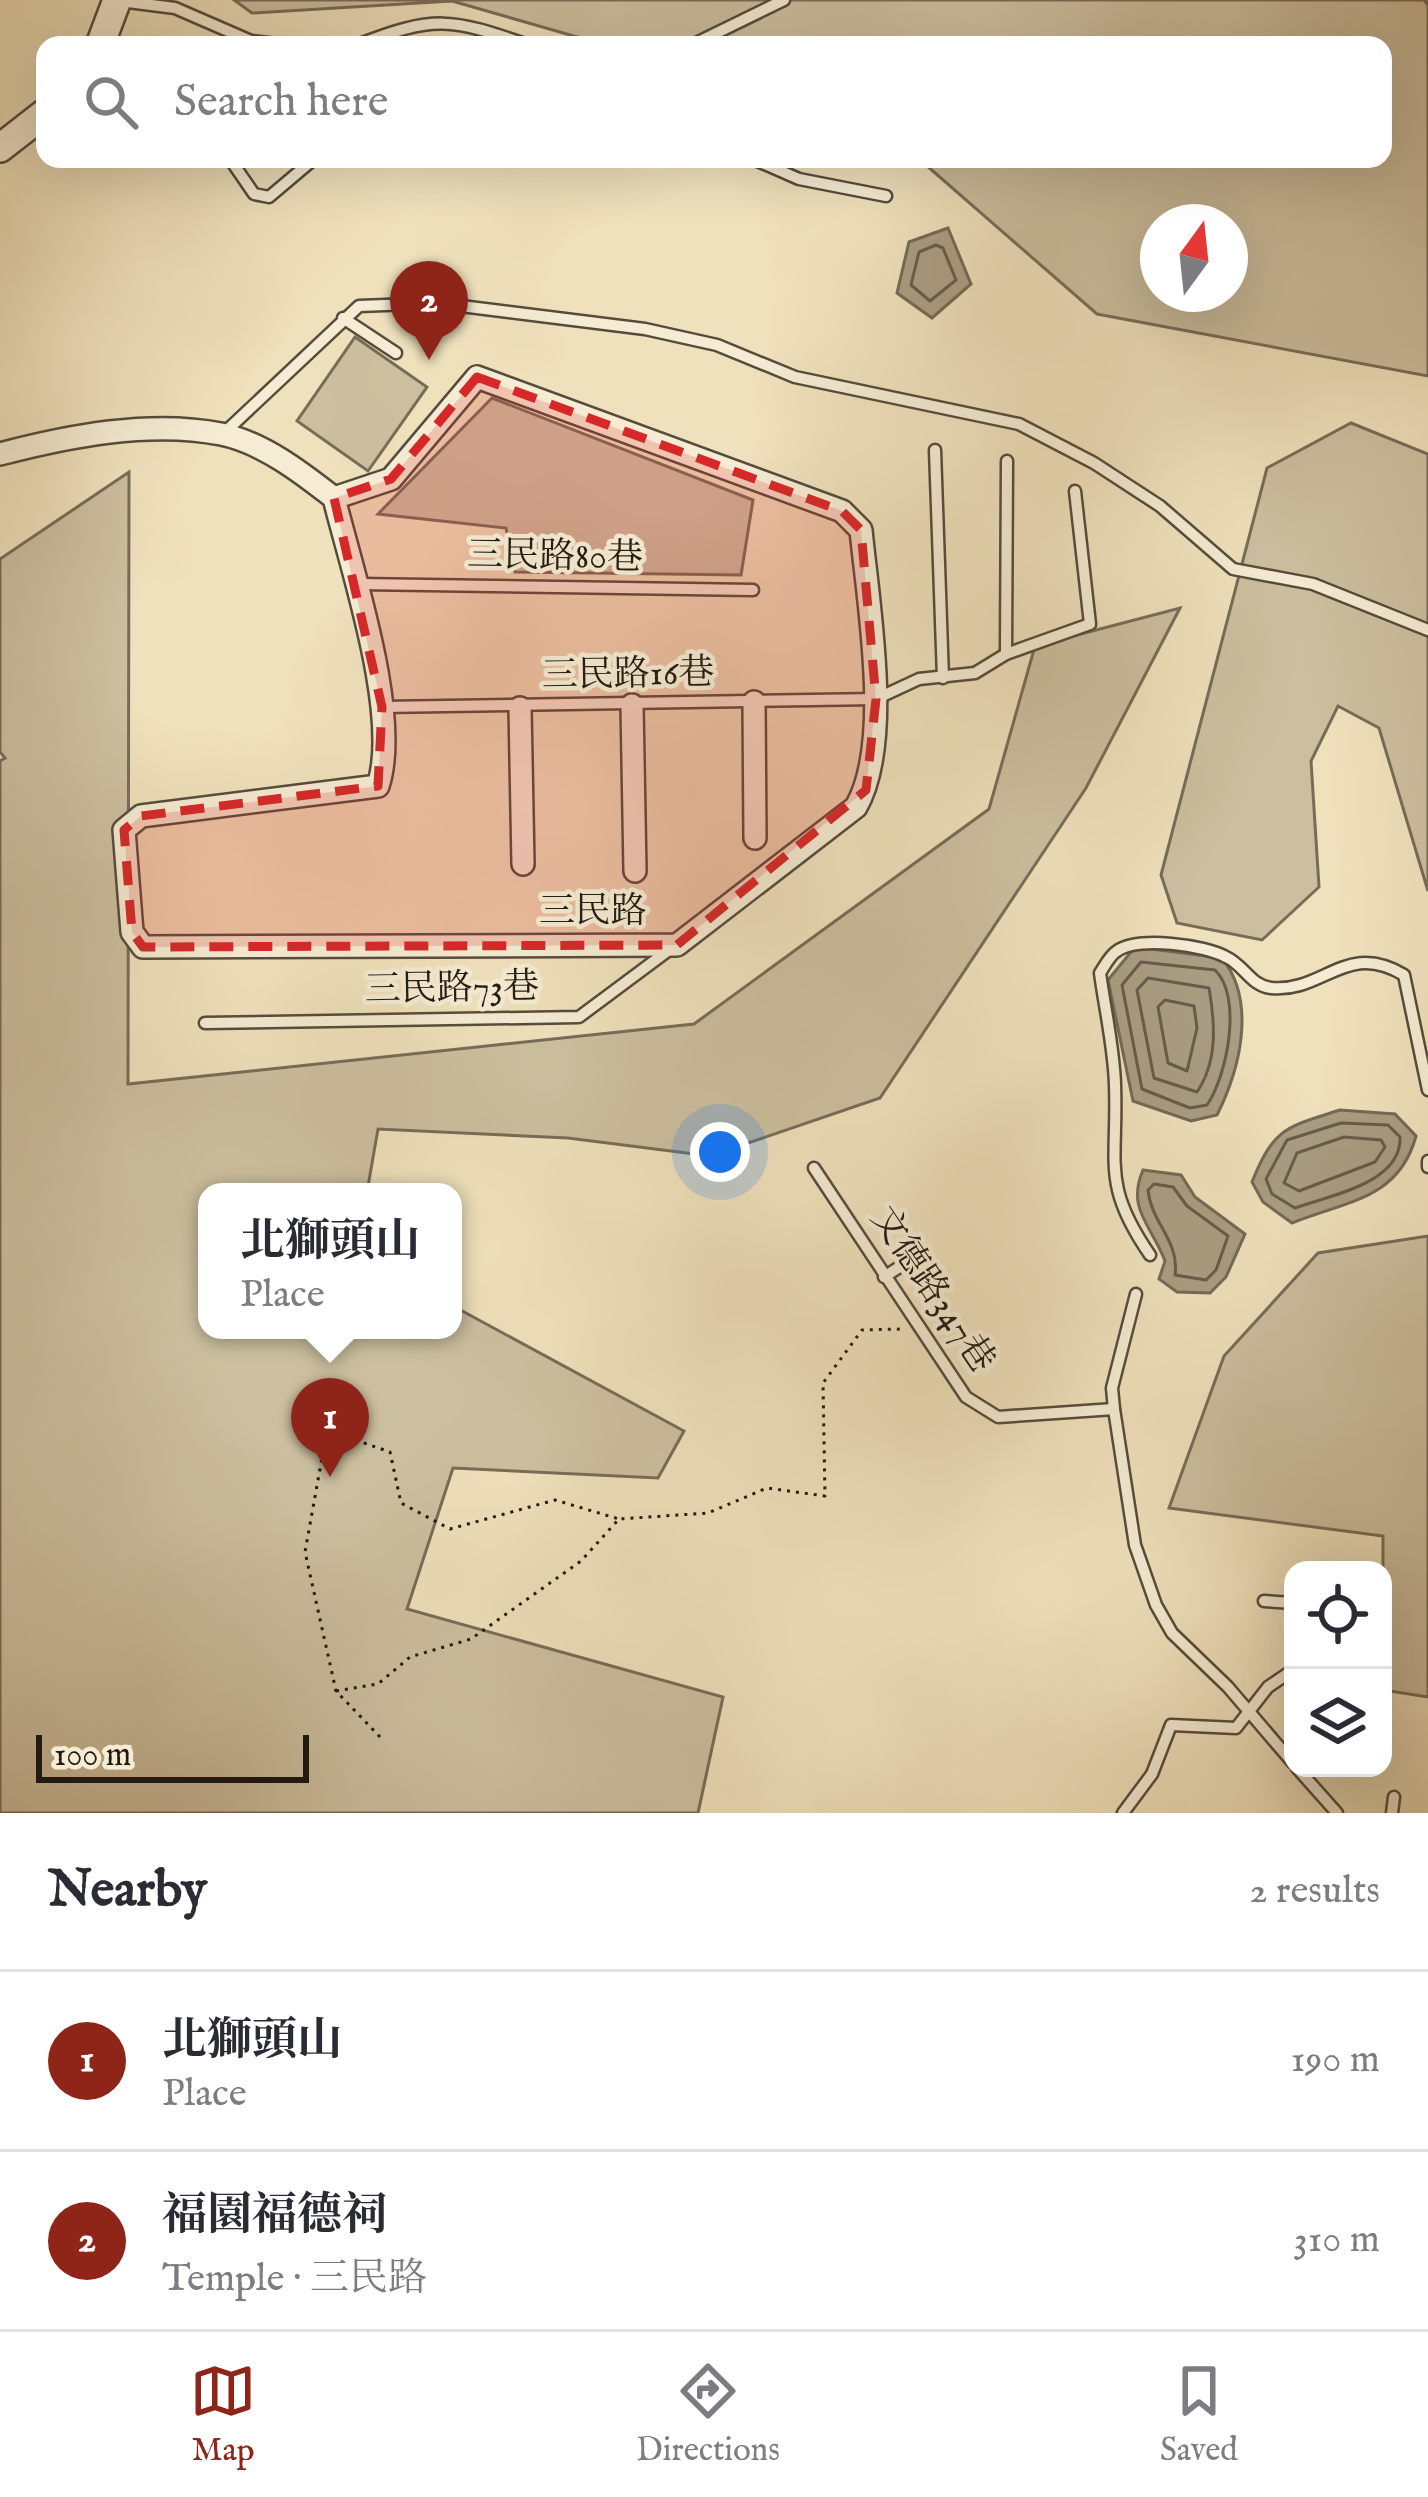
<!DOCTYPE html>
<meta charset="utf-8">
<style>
:root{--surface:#fff;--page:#f7f7f7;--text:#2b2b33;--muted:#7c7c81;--line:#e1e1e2;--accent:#8f2418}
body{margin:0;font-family:"IM FELL English","Noto Serif TC",serif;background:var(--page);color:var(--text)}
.controls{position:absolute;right:36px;bottom:36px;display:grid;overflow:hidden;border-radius:24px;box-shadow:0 12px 48px #0002}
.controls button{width:108px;height:108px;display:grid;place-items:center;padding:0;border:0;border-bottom:3px solid var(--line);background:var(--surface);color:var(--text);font:60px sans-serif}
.compass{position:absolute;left:1140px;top:204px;width:108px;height:108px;border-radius:50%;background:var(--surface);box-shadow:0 12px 48px #0002;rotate:15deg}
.scale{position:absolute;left:36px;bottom:30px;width:273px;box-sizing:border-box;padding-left:12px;border:6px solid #231a11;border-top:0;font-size:33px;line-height:42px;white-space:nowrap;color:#231a11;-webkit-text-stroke:9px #f5ecd3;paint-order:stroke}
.you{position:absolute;left:720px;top:1152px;width:42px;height:42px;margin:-30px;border:9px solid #fff;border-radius:50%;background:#1a73e8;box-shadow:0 0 0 18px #1a73e833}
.badge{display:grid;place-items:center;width:78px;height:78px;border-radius:50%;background:var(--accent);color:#fff;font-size:39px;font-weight:700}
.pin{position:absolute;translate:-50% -99px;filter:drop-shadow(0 3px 6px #0008)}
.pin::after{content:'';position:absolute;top:63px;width:42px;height:36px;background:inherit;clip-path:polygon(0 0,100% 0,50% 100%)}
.popup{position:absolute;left:198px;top:1183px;width:264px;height:156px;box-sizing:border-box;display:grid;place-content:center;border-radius:24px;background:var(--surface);filter:drop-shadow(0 3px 9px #0005);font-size:39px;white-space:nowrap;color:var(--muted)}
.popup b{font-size:45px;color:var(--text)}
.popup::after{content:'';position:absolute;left:50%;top:100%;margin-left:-24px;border:24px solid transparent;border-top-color:var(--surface)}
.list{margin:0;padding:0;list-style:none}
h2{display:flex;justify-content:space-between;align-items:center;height:156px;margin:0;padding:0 48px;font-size:51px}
h2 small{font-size:39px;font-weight:400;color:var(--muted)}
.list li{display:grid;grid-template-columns:78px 1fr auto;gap:36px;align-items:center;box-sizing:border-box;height:180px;padding:0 48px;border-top:3px solid var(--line)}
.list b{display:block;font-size:45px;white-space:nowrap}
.list p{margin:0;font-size:39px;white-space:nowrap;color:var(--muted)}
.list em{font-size:39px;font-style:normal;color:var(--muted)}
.icon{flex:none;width:66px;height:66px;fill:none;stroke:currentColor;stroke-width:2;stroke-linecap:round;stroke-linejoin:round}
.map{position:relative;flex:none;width:1428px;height:1813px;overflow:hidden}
.search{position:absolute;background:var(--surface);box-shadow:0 12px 48px #0002;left:36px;right:36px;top:36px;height:132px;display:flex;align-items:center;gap:30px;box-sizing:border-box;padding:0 42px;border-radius:24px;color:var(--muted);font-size:45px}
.sheet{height:516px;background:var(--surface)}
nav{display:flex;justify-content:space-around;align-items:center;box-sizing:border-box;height:168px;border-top:3px solid var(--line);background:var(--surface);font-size:33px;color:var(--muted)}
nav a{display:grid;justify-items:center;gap:6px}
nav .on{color:var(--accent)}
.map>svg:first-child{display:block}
.green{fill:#ccbf9f;stroke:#786c58;stroke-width:3;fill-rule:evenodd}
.water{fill:#aa9d82;stroke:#746955;stroke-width:3}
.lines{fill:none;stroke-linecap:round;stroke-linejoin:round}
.shore{stroke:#665c4a;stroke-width:3}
.stream{stroke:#746955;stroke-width:6}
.service-casing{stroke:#564c3c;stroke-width:15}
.minor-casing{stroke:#564c3c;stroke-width:26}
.tertiary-casing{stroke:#564c3c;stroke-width:32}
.path{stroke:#231a11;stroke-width:3;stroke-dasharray:3 6;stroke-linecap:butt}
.service{stroke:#f5ecd3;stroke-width:10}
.minor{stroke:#f5ecd3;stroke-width:21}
.tertiary{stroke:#f5ecd3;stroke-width:27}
.marked{fill:#d62828;fill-opacity:0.2;stroke:#d62828;stroke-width:9;stroke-dasharray:24 15;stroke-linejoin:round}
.labels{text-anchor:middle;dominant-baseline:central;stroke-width:9;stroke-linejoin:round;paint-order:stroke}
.street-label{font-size:36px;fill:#231a11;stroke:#f5ecd3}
</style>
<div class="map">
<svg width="1428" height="1813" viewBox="0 0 1428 1813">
<rect width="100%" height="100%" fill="#efe1bc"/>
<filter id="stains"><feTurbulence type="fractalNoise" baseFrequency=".00167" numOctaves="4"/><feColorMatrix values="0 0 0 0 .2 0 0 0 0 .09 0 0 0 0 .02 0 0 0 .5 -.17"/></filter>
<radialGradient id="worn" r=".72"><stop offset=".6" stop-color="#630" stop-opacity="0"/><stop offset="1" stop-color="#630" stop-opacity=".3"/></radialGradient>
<g class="green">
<path d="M 234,0 L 1428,0 L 1428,376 L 1097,314 L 919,159 L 1383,159 L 1383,45 L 605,45 L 452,1 L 252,13 ZM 1158,222 L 1230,222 L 1230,294 L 1158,294 Z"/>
<path d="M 355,337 L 427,387 L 368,471 L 297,421 Z"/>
<path d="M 492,398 L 753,500 L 741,575 L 515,572 L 506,528 L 378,514 Z"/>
<path d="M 1351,423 L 1428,454 L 1428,891 L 1379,728 L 1338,706 L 1311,761 L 1319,887 L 1262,940 L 1177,923 L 1161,875 L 1267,468 Z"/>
<path d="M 129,472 L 128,1084 L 694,1024 L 989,809 L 1035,646 L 1180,608 L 1086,788 L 880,1098 L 710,1156 L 568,1138 L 378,1129 L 367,1192 L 207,1192 L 207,1330 L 453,1330 L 453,1306 L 684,1431 L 658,1478 L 453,1468 L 407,1609 L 723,1697 L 698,1813 L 0,1813 L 0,761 L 5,758 L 0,752 L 0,559 Z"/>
<path d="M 1428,1236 L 1428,1697 L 1383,1690 L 1383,1536 L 1169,1508 L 1224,1356 L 1318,1253 Z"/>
</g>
<g class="water">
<path d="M 948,228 L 971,284 L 932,318 L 897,293 L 909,242 Z"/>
<path d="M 1135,947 L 1222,958 C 1257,1002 1240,1069 1217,1115 L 1191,1121 L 1133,1101 L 1108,980 Z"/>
<path d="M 1340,1110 L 1395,1114 L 1416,1136 C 1399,1199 1347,1201 1292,1223 L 1263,1202 L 1252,1182 C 1274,1127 1287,1127 1340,1110 Z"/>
<path d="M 1143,1170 L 1181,1175 L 1195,1197 L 1245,1234 L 1226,1277 L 1210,1293 L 1177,1292 L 1159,1279 L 1165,1261 C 1152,1226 1126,1209 1143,1170 Z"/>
</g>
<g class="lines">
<g class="shore">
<path d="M 936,245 L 943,248 L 956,280 L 930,301 L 911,285 L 919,252 Z"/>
<path d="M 1141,962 L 1215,970 C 1243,997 1227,1076 1207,1105 L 1190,1108 L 1142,1089 L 1122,985 Z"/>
<path d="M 1148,978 L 1209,988 C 1215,1023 1218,1061 1197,1092 L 1154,1078 L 1137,990 Z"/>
<path d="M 1165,1000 L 1194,1006 L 1197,1028 L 1187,1071 L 1168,1063 L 1158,1007 Z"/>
<path d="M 1341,1123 L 1388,1125 L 1400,1137 C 1402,1183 1331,1195 1295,1208 L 1272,1194 L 1266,1179 L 1287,1140 Z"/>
<path d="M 1344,1137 L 1381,1140 L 1385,1147 L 1375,1162 L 1299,1191 L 1284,1183 L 1297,1153 Z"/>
<path d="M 1154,1184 L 1173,1187 L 1187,1206 L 1228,1236 L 1216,1270 L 1206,1280 L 1175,1275 C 1180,1241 1151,1223 1148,1190 Z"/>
</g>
<path class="stream" d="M 1426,0 L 1428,3"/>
<defs>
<g id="service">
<path d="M 120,1 L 175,8 L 251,41 L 286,45"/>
<path d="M 357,45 C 435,15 450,18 528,45"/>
<path d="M 692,45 L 784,0"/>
<path d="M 230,159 L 254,194 L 269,197 L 314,159"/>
<path d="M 753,159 L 799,179 L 886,196"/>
<path d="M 343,318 L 396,353"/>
<path d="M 223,434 L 359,306 L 437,303 L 645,329 L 717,345 L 795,377 L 1019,424 L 1094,463 L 1160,506 L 1233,569 L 1313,584 L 1428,630"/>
<path d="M 935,450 L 943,678"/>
<path d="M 359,584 L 753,590"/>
<path d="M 1006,654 L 1007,461"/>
<path d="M 382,707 L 876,699 L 919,679 L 975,673 L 1006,654 L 1090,624 L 1075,491"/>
<path d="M 205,1023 L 579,1017 L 669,950"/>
<path d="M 1428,1161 L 1428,1167"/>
<path d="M 814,1168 L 966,1397 L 998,1417 L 1114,1409 L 1135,1545 L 1156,1605 L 1172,1633 L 1228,1687 L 1293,1763"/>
<path d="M 1150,1255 C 1101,1184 1118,1164 1115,1085 C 1114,1048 1105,1010 1100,973 C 1104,967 1110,955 1117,951 C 1139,936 1204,945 1226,957 C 1244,965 1251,986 1271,988 C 1324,993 1346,940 1404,975 L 1428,1090"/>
<path d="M 884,1277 L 921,1253"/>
<path d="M 1114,1409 L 1112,1388 L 1136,1294"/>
<path d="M 1264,1601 L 1293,1603"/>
<path d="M 1297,1768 L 1337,1813"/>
<path d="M 1123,1813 L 1152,1774 L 1171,1725 L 1236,1728 L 1268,1687 L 1293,1670"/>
<path d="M 1392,1813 L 1394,1797"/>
</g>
<g id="minor">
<path d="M 0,454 C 69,436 150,420 221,434 C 262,442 302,473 334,498 L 391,479 L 477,377 L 842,511 L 861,530 C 868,603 893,743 856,807 L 677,945 L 143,947 L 132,932 L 124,830 L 141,816 L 378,786 C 401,716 352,571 334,498"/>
<path d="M 754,702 L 755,838"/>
<path d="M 632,705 L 635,871"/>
<path d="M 520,708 L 523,864"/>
</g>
<g id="tertiary">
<path d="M 100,45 L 117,0"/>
<path d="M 0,148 L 45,113"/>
</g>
</defs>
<use href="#service" class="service-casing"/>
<use href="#minor" class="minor-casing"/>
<use href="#tertiary" class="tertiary-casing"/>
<g class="path">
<path d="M 336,1691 L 378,1684 L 410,1657 L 471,1639 L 581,1561 L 619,1519 L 708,1513 L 767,1488 L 825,1496 L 823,1383 L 862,1330 L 902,1329"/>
<path d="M 380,1737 L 336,1691 L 305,1552 L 327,1430 L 390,1452 L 401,1503 L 450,1529 L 555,1500 L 619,1519"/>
</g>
<use href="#service" class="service"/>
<use href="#minor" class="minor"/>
<use href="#tertiary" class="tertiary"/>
</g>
<path class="marked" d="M 477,377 L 842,511 L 861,530 L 876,699 L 866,790 L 677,945 L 143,947 L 132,932 L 124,830 L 141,816 L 378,786 L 382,707 L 334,498 L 391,479 Z"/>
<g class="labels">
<g class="street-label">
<text transform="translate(555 557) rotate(1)">三民路80巷</text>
<text transform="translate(628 675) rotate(-1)">三民路16巷</text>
<text x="593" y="912">三民路</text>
<text transform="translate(452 989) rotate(-1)">三民路73巷</text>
<text transform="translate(932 1290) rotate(56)">文德路347巷</text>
</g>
</g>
<rect width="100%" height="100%" filter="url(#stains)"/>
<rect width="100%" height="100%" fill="url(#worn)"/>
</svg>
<div class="controls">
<button><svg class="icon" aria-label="locate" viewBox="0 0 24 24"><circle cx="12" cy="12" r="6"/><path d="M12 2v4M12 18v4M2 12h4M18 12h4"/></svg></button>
<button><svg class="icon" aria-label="layers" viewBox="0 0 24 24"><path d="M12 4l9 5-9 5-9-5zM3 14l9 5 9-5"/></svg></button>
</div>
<svg class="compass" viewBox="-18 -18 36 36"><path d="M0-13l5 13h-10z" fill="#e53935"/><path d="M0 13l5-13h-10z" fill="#7c7c81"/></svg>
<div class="scale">100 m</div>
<div class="you"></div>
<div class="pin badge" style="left:330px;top:1477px">1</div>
<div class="popup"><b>北獅頭山</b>Place</div>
<div class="pin badge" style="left:429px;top:360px">2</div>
<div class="search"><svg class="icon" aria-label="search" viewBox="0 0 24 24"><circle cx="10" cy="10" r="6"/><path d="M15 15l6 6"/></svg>Search here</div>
</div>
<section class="sheet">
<h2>Nearby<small>2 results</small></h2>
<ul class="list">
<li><span class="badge">1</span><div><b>北獅頭山</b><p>Place</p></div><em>190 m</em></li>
<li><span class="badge">2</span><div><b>福園福德祠</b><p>Temple · 三民路</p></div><em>310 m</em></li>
</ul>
</section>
<nav>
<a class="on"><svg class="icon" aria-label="map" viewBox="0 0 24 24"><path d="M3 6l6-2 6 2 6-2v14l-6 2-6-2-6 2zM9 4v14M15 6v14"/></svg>Map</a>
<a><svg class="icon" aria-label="directions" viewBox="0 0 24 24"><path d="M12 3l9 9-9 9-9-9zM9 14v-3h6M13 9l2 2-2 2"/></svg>Directions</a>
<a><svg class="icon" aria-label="saved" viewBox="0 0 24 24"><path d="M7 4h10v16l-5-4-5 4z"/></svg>Saved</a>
</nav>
